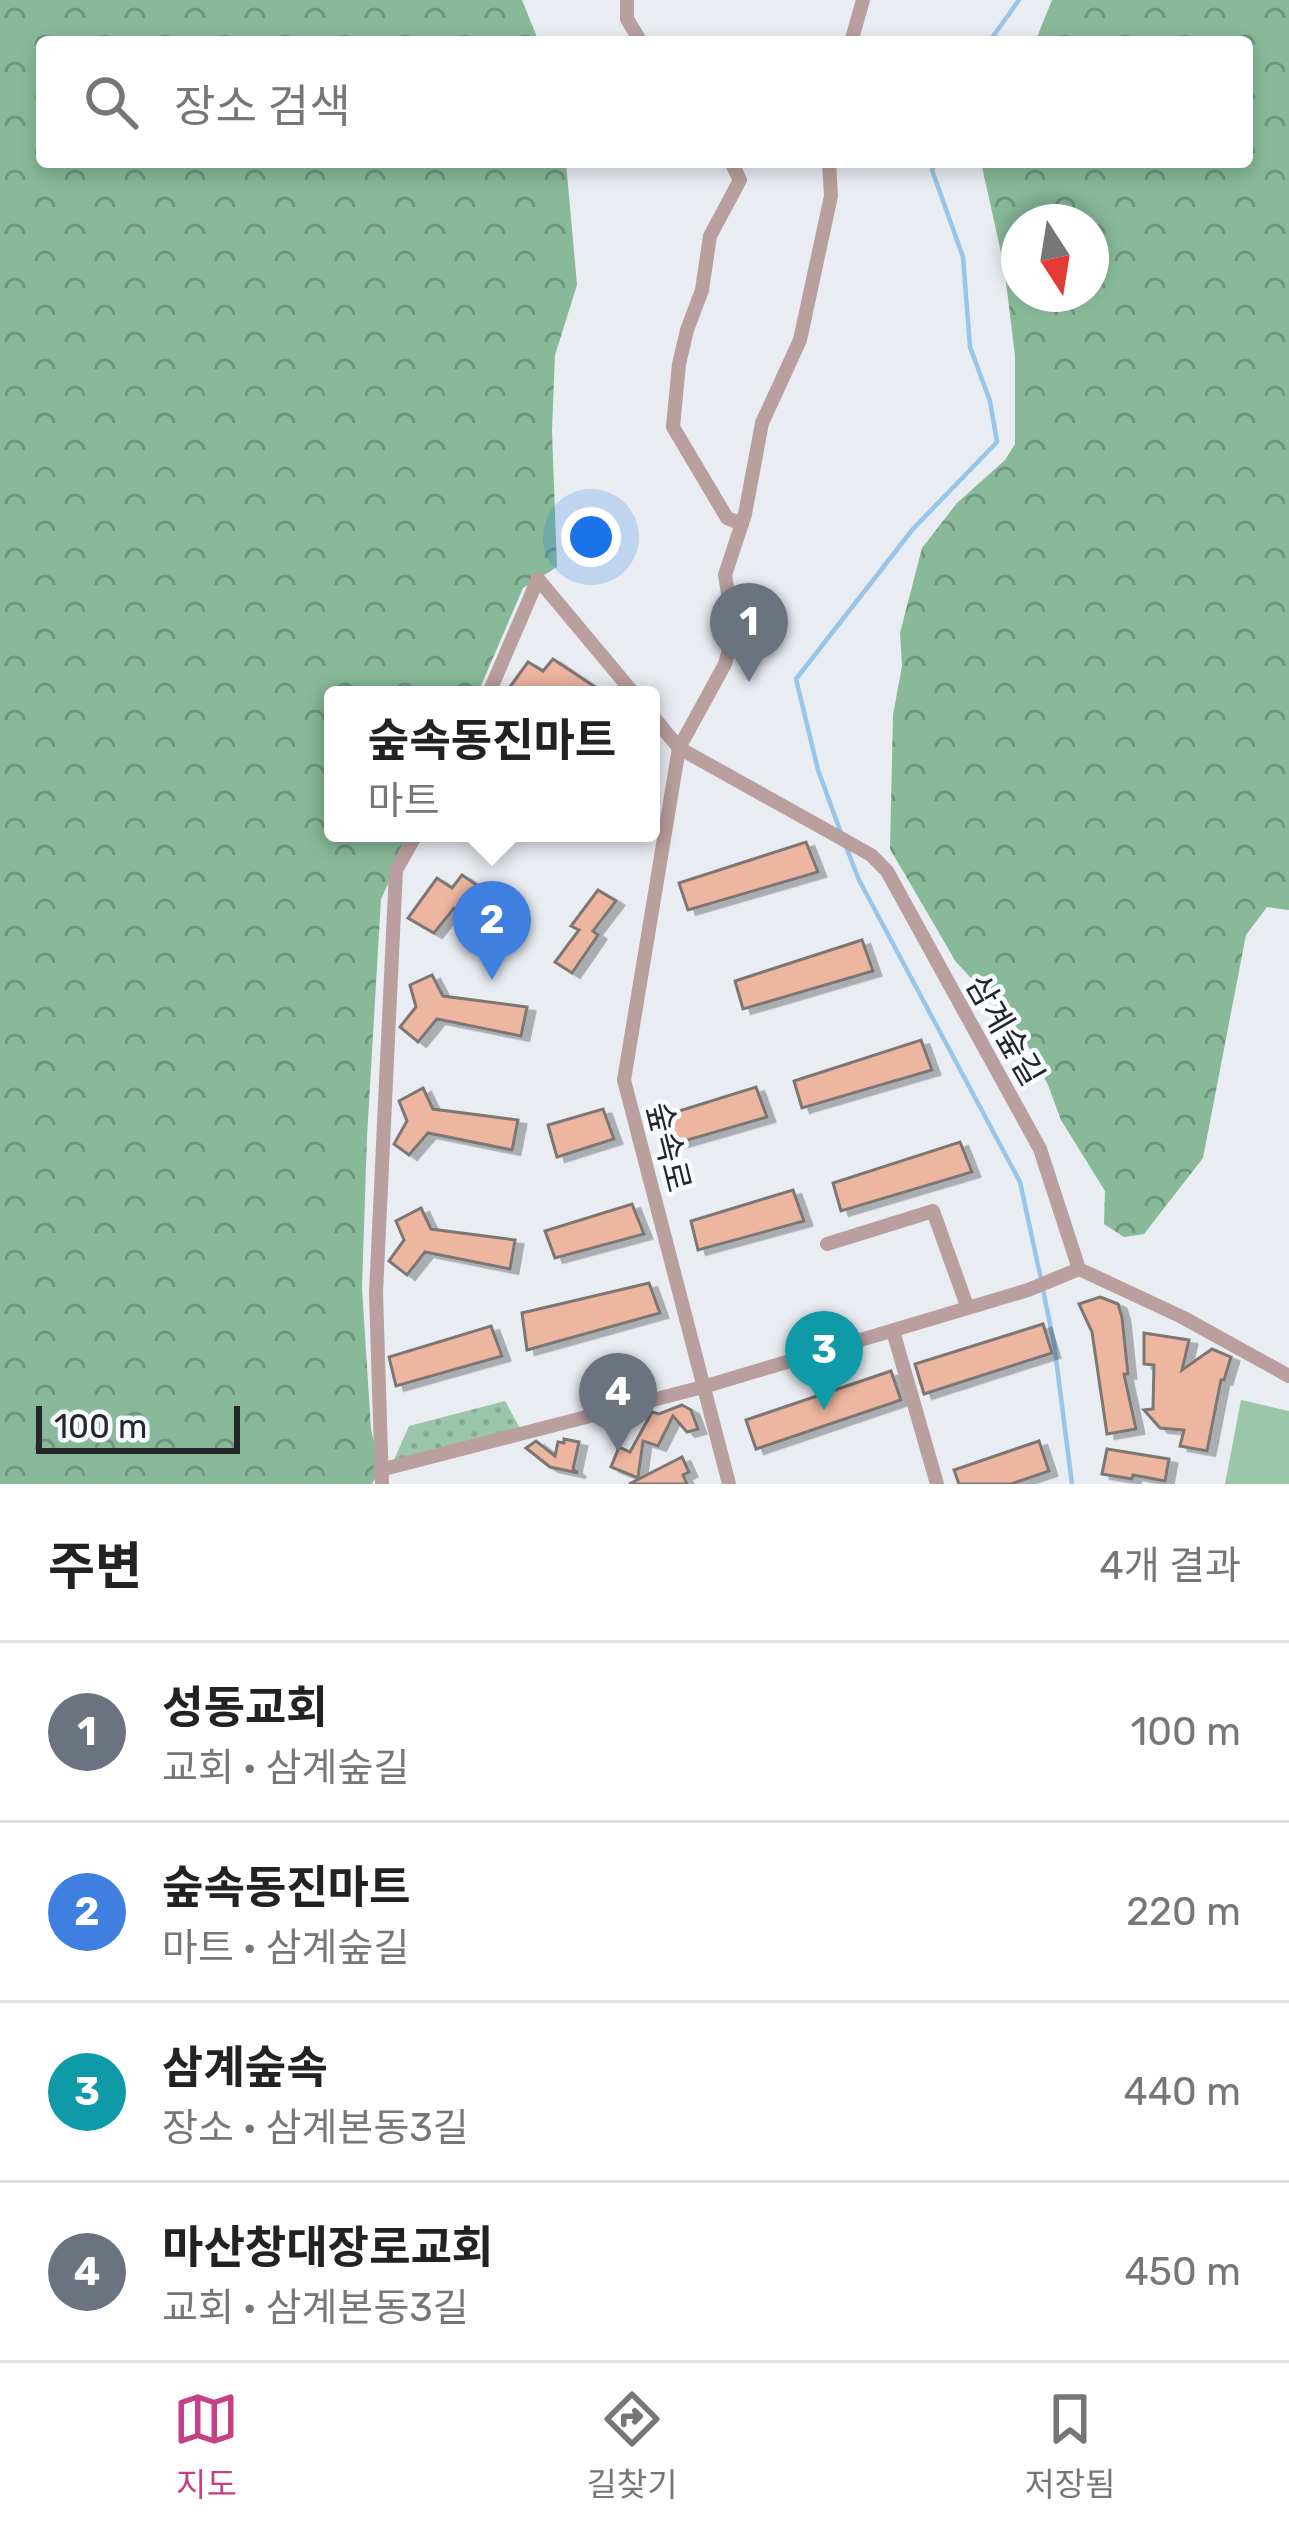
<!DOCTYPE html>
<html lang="ko">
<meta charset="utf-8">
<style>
:root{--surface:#fff;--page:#f6f6f6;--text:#222;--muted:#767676;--line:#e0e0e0;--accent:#c54186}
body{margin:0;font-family:Rubik,"Noto Sans KR",sans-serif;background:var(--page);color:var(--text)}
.compass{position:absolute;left:1001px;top:204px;width:108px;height:108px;border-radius:50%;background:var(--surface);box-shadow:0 6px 18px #0003;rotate:168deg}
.scale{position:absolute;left:36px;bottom:30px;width:204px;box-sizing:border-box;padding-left:12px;border:6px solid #252628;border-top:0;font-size:33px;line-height:42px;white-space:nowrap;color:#252628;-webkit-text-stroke:9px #f7fafe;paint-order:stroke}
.you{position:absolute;left:591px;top:537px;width:42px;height:42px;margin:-30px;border:9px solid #fff;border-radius:50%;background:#1a73e8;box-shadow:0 0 0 18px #1a73e833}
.badge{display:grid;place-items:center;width:78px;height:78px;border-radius:50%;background:var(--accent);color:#fff;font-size:39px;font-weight:700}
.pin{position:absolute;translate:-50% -99px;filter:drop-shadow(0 3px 6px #0008)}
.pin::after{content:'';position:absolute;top:63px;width:42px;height:36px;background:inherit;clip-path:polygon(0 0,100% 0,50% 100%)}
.popup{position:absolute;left:324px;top:686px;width:336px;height:156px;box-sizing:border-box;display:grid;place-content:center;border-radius:12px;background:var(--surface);filter:drop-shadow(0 3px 9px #0005);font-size:39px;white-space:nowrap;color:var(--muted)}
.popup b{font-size:45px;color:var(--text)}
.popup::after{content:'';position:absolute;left:50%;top:100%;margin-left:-24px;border:24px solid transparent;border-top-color:var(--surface)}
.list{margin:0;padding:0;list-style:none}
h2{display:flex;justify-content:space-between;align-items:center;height:156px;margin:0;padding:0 48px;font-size:51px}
h2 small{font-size:39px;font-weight:400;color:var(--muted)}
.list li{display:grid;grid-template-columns:78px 1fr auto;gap:36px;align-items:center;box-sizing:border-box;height:180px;padding:0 48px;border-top:3px solid var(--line)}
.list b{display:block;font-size:45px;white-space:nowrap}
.list p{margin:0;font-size:39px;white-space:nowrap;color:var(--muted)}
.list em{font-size:39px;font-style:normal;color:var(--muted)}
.icon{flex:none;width:66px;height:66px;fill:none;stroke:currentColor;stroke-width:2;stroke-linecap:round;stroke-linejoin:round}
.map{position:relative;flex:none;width:1289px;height:1484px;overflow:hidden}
.search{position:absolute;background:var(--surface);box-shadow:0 6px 18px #0003;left:36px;right:36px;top:36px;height:132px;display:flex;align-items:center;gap:30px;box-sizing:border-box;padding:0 42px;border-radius:12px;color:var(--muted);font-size:45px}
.sheet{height:876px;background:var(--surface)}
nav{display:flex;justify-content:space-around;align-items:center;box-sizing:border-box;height:168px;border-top:3px solid var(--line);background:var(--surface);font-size:33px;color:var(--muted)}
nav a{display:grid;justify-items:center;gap:6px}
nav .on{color:var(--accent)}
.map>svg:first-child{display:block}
.grass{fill:#9bc6a9}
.forest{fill:url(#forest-crowns);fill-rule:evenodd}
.park{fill:url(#park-dots)}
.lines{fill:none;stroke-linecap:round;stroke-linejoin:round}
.stream{stroke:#98c5ea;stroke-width:4.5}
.building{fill:#edb6a0;stroke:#7c7674;stroke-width:3;filter:url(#shadow)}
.minor{stroke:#b99f9e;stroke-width:14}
.labels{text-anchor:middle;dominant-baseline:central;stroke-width:9;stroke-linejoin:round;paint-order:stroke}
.street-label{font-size:33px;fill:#252628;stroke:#f7fafe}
</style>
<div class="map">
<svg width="1289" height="1484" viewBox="0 0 1289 1484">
<defs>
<pattern id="forest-crowns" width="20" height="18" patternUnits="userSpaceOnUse" patternTransform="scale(3)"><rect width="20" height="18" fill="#88ba99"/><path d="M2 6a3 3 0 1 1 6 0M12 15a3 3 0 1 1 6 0" fill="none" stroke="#6f977d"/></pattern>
<pattern id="park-dots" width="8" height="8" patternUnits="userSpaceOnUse" patternTransform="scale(3)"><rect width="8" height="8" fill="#9bc6a9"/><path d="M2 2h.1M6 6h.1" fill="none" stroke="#85aa91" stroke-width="1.8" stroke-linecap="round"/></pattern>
<filter id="shadow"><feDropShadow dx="8" dy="4.5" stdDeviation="0" flood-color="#0004"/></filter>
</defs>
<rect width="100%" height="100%" fill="#e9edf2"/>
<path class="grass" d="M 1241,1400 L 1289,1411 L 1289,1484 L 1225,1484 Z"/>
<g class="forest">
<path d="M 0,0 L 522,0 L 539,42 L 42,42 L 42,162 L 566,162 L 577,285 L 555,355 L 552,431 L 557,567 L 523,588 L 477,695 L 333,695 L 333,833 L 412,833 L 381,899 L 367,1137 L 362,1288 L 371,1429 L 380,1470 L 372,1484 L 0,1484 Z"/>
<path d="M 1052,0 L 1289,0 L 1289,910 L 1267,907 L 1246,935 L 1203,1158 L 1144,1234 L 1124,1237 L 1104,1224 L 1105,1191 L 1061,1120 L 1048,1085 L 1021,1032 L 956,962 L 890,849 L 893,715 L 902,666 L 900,633 L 922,548 L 957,503 L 1005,460 L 1015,444 L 1015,356 L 1004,266 L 981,162 L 1247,162 L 1247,42 L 1035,42 ZM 1019,222 L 1091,222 L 1091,294 L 1019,294 Z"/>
</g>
<path class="park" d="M 505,1401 L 520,1428 L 393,1462 L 409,1426 Z"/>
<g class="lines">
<g class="stream">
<path d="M 989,42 L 1019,0"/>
<path d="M 841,833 L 818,770 L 796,679 L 913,529 L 997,442 L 990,401 L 970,347 L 963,257 L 932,170 L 935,162"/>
<path d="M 847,849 L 859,880 L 1020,1182 L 1041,1279"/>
<path d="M 1043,1290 L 1054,1343 L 1072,1484"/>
</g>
</g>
<g class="building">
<path d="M 553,659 L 595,687 L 589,695 L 504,695 L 528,662 L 543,671 Z"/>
<path d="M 806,842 L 818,872 L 688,910 L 679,883 Z"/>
<path d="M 462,875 L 503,903 L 483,931 L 454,908 L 434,933 L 408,918 L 437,878 L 452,888 Z"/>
<path d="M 598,890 L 616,901 L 593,931 L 598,935 L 572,973 L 555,962 L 579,930 L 571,926 Z"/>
<path d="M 862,940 L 873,971 L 743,1009 L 735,981 Z"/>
<path d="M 432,975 L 443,996 L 527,1007 L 521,1036 L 437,1019 L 418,1042 L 400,1027 L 416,1007 L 410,985 Z"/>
<path d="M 921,1040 L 932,1070 L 802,1108 L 794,1081 Z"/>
<path d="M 756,1087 L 767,1117 L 674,1144 L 663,1116 Z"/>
<path d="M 423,1088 L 433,1109 L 518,1120 L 512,1150 L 428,1133 L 409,1155 L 394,1144 L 407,1121 L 399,1101 Z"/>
<path d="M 603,1109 L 614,1139 L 557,1157 L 548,1125 Z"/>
<path d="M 960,1142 L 972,1172 L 841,1211 L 833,1183 Z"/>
<path d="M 793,1190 L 804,1221 L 698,1250 L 691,1221 Z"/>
<path d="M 632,1204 L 644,1234 L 555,1258 L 545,1231 Z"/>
<path d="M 421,1208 L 431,1229 L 515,1240 L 510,1269 L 425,1252 L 407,1275 L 389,1261 L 404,1240 L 396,1221 Z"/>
<path d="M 649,1283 L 660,1313 L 527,1350 L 522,1313 Z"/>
<path d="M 1100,1297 L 1118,1304 L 1122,1317 L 1128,1374 L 1124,1374 L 1136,1429 L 1107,1434 L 1092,1332 L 1079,1304 Z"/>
<path d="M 1043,1324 L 1052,1353 L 924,1394 L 915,1364 Z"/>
<path d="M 491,1326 L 502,1356 L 396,1386 L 389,1357 Z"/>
<path d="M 1144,1333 L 1189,1340 L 1182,1370 L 1212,1349 L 1231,1357 L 1224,1380 L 1221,1380 L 1207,1451 L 1180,1446 L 1184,1430 L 1160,1428 L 1144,1410 L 1153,1409 L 1154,1365 L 1144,1364 Z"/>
<path d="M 891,1371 L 901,1400 L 756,1449 L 746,1420 Z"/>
<path d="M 682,1405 L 691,1410 L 698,1429 L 687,1432 L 673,1416 L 658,1446 L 643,1441 L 638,1478 L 611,1467 L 619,1447 L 630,1452 L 652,1412 L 659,1414 Z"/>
<path d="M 564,1439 L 579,1442 L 573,1469 L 578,1473 L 550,1467 L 526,1448 L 536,1441 L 555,1456 L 558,1442 L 564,1443 Z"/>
<path d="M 1039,1441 L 1049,1471 L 1011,1484 L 959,1484 L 954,1470 Z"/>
<path d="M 1107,1449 L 1169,1459 L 1165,1481 L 1133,1475 L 1132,1479 L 1102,1474 Z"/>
<path d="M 682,1457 L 689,1472 L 683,1475 L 687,1484 L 629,1484 Z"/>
</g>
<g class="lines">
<g class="minor">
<path d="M 627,2 L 627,19 L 641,42"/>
<path d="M 851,42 L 863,0"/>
<path d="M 731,162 L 740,180 L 710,236 L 702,290 L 687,330 L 679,364 L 673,427 L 727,518 L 742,524"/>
<path d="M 488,695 L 538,579 L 635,695"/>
<path d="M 651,714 L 679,748 L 871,855 L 887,871 L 1040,1149 L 1079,1269 L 1182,1317 L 1289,1376"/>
<path d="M 827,1244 L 933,1211 L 967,1306"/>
<path d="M 893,1331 L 937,1484"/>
<path d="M 380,1470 L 703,1387 L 1028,1290 L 1079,1269"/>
<path d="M 382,1484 L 376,1293 L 396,870 L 417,833"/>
<path d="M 729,1484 L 624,1080 L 679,748 L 725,664 L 734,631 L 725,575 L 745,514 L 762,423 L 800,340 L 831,196 L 829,162"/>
</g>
</g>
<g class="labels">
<g class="street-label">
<text transform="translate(1005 1030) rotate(60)">삼계숲길</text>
<text transform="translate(669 1147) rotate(76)">숲속로</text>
</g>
</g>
</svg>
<svg class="compass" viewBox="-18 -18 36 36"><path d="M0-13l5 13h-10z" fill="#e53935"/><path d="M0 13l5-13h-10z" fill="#767676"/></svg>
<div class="scale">100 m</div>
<div class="you"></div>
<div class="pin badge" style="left:749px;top:682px;background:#6b7280">1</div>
<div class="pin badge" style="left:492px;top:980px;background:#3f7fe0">2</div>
<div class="popup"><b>숲속동진마트</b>마트</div>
<div class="pin badge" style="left:824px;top:1410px;background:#0f9aa8">3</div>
<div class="pin badge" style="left:618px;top:1452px;background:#6b7280">4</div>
<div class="search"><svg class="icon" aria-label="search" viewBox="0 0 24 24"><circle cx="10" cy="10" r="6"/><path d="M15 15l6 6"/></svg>장소 검색</div>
</div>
<section class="sheet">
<h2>주변<small>4개 결과</small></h2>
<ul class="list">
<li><span class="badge" style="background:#6b7280">1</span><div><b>성동교회</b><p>교회 · 삼계숲길</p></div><em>100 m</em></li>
<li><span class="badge" style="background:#3f7fe0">2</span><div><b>숲속동진마트</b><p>마트 · 삼계숲길</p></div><em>220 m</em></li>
<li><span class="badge" style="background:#0f9aa8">3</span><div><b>삼계숲속</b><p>장소 · 삼계본동3길</p></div><em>440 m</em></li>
<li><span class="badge" style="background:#6b7280">4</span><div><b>마산창대장로교회</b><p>교회 · 삼계본동3길</p></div><em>450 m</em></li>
</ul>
</section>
<nav>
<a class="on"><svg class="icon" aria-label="map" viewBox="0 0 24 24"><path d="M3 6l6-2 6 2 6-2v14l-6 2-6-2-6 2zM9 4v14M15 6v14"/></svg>지도</a>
<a><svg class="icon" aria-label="directions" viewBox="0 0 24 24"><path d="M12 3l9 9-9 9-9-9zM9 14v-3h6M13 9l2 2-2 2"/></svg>길찾기</a>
<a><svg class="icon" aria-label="saved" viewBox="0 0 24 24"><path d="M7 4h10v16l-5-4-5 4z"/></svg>저장됨</a>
</nav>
